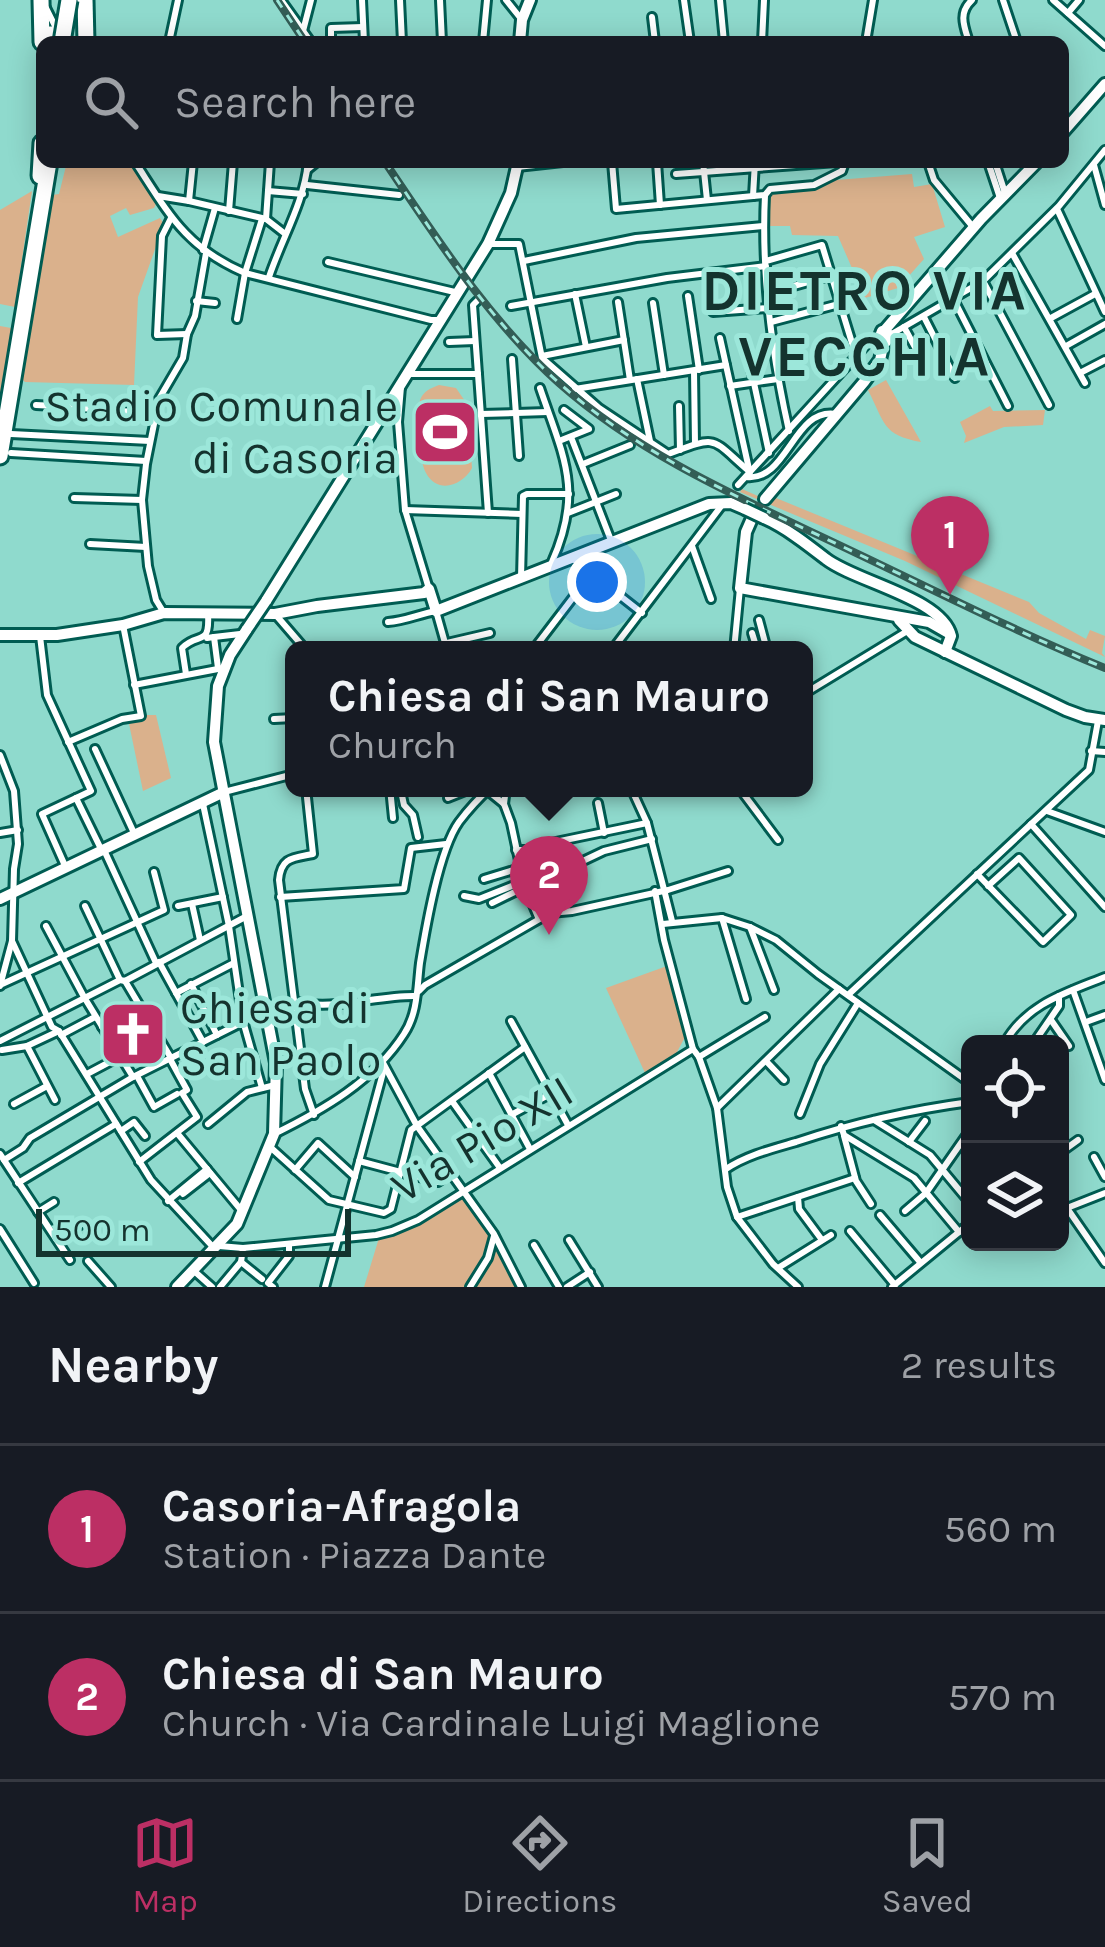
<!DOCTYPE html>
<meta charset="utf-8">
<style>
:root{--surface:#171b24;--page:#242831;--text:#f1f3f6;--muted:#9ea1a6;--line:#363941;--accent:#bc2f64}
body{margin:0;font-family:Karla,sans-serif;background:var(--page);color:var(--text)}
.controls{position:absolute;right:36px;bottom:36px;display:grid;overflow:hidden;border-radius:18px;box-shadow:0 6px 30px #0003}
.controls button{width:108px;height:108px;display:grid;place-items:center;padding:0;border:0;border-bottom:3px solid var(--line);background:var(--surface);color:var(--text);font:60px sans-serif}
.scale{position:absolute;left:36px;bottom:30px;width:315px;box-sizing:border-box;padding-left:12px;border:6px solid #14332e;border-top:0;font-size:33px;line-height:42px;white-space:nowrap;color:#14332e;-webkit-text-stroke:9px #9ce7da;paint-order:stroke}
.you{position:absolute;left:597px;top:582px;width:42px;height:42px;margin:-30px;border:9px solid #fff;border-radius:50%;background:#1a73e8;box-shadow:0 0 0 18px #1a73e833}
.badge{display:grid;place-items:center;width:78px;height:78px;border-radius:50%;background:var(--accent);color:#fff;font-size:39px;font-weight:700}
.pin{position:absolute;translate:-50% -99px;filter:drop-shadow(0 3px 6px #0008)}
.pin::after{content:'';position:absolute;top:63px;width:42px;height:36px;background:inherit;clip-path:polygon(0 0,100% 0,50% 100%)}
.popup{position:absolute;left:285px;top:641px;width:528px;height:156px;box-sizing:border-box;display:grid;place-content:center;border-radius:18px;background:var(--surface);filter:drop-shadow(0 3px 9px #0005);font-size:39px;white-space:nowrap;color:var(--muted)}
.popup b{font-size:45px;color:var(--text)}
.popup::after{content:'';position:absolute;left:50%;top:100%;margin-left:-24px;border:24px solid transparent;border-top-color:var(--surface)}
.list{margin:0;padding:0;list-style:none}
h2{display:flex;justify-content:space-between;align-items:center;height:156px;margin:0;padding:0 48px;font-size:51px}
h2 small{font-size:39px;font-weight:400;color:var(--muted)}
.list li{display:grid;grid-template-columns:78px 1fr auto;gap:36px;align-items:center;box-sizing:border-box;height:168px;padding:0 48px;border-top:3px solid var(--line)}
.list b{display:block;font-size:45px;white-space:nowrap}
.list p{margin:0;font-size:39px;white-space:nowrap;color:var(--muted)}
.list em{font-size:39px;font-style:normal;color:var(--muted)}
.icon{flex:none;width:66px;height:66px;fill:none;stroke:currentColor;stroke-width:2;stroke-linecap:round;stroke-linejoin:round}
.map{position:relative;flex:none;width:1105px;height:1287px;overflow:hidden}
.search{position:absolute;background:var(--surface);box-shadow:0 6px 30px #0003;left:36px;right:36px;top:36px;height:132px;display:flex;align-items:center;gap:30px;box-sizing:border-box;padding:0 42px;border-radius:18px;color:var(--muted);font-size:45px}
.sheet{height:492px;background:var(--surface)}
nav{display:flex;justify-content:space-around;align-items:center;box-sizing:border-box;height:168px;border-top:3px solid var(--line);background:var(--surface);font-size:33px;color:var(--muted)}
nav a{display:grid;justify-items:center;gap:6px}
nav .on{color:var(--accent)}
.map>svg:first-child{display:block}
.green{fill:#dab18c}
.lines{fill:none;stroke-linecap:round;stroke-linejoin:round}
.street-casing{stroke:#005c52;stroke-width:12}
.secondary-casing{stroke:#005c52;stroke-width:16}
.highway-casing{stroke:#005c52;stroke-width:21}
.street{stroke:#fff;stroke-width:6}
.secondary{stroke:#fff;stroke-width:10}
.highway{stroke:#fff;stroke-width:15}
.rail-casing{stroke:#335d56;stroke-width:8}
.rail{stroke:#9ce7da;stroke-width:3;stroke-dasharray:9;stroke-linecap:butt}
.secondary-bridge-casing{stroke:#005c52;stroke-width:16;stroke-linecap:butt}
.highway-bridge-casing{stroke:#005c52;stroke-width:21;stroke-linecap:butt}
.secondary-bridge{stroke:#fff;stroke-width:10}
.highway-bridge{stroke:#fff;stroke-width:15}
.labels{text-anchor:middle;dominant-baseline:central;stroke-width:10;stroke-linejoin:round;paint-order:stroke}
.poi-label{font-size:45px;fill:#14332e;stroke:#9ce7da;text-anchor:end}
.street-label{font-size:45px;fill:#14332e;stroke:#9ce7da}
.district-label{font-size:57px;font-weight:bold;letter-spacing:3px;fill:#14332e;stroke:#9ce7da}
</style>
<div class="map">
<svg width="1105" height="1287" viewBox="0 0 1105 1287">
<rect width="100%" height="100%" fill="#8fdacd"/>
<g class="green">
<path d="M 67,162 L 129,162 L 156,204 L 154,208 L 130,215 L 126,208 L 110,216 L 118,237 L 160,218 L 164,224 L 138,297 L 134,385 L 25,382 L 20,377 L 23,362 L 21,360 L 44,229 L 47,229 L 52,195 L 59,194 Z"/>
<path d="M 912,174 L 914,187 L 932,184 L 945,227 L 914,237 L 924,259 L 898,288 L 865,298 L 838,236 L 792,235 L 790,226 L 767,226 L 767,195 L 770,191 L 814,188 L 836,180 Z"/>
<path d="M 32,191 L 0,410 L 0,326 L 11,328 L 15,307 L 0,304 L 0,210 Z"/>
<path d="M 886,380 L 921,442 C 882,435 885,423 868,390 Z"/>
<path d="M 439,385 L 456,388 L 467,404 L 472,468 C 463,485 438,495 426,473 C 419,461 414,406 422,396 C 427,389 432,388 439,385 Z"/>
<path d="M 990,406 L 993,411 L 1045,410 L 1043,425 L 1004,427 L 964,443 L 966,436 L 960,422 Z"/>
<path d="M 822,437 L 776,498 L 1029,602 L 1039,613 L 1086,639 L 1090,630 L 1105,636 L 1102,653 L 1105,657 L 905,561 L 740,492 L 742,489 L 769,501 Z"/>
<path d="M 143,715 L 156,715 L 171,778 L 143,791 L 128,719 Z"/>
<path d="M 667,966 L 685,1037 L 676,1054 L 645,1073 L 606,988 Z"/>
<path d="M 463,1194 L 490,1233 L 516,1287 L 364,1287 L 379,1238 L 418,1225 Z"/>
</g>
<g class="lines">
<defs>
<g id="street">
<path d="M 281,0 L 311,42"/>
<path d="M 362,0 L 364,42"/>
<path d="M 400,0 L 402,42"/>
<path d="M 440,0 L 442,42"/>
<path d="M 506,0 L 522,20"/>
<path d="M 684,0 L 690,42"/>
<path d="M 720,0 L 724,42"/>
<path d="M 1003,0 L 1017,42"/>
<path d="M 1053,0 L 1105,46"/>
<path d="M 46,8 L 59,34"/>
<path d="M 1068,13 L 1079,0"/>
<path d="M 652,17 L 655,42"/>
<path d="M 303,31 L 311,0"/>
<path d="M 169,42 L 178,0"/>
<path d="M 331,42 L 331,28 L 363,27"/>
<path d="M 483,42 L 487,0"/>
<path d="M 762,42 L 764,0"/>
<path d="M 866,42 L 873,0"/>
<path d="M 969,42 C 964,26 958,13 972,0"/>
<path d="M 135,162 C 169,214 185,247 245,273 L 431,320 L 441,320"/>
<path d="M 612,162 L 616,209 L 765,195 L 770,189 L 814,185 L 842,171 L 845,162"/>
<path d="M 657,162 L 660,205"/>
<path d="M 703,162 L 707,200"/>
<path d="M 928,162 L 934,180 L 973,227"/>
<path d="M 988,162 L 1000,198"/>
<path d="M 995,162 L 1005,193"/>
<path d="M 1094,165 L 1105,205"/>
<path d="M 517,167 L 563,162"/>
<path d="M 307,170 L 317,162"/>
<path d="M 676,174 L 837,162"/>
<path d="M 307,185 L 399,195"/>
<path d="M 268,191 L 303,194"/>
<path d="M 765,195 C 761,274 772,355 789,431"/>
<path d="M 158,196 L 189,201 L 266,219 L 284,233"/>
<path d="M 753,196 L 755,162"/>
<path d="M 189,201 L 193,162"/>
<path d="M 1057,209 L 1105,312"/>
<path d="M 229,211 L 233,162"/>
<path d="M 171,218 L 162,236 L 157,335 L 187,334"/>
<path d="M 266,219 L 270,162"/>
<path d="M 488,244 L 519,244 L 542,358 L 599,408 L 668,454 C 720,435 709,437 750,472"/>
<path d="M 203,250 L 215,208"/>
<path d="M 1012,253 L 1085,383"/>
<path d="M 524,261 L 636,238 L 763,226"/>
<path d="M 766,261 L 822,245 L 856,356"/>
<path d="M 328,262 L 459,293"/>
<path d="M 269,277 C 282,238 304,203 308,162"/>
<path d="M 983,281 L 1049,405"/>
<path d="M 769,293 L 829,276"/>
<path d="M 575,294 L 586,347"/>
<path d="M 688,296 L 699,370"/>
<path d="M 953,298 L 1008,406"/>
<path d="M 196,301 L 215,303"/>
<path d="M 477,301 L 473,305 L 488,513"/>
<path d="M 618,302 L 630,380"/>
<path d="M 653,303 L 664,375"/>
<path d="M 511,306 L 667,278 L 766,266"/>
<path d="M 713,312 L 769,308"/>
<path d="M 924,317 L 955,378"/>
<path d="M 1051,318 L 1095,294"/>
<path d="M 237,319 L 245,273 L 262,219"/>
<path d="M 771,322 L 839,304"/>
<path d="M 904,327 L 916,349"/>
<path d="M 890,335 L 983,281 L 1059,206 L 1105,150"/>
<path d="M 720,338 L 749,469"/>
<path d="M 745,341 L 769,453"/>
<path d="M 449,342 L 475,341"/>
<path d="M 1066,346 L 1105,324"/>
<path d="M 542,356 L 624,340"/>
<path d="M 512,359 L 519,456"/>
<path d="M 694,371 L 695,444"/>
<path d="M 1080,373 L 1105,360"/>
<path d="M 409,374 L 478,374"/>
<path d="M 637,379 L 650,441"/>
<path d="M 730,386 L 778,379"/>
<path d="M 401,387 L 398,422 L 405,510 L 429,589"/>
<path d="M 540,388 C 563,456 584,490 552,562"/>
<path d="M 575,389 L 726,365"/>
<path d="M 36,405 C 76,406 115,413 156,412"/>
<path d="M 679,406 L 680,450"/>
<path d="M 481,414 L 548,412"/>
<path d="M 11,434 L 150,441"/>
<path d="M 571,437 L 612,543"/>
<path d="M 559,441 L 589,429 L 564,410"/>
<path d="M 11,453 L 146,461"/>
<path d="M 583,464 L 630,445"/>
<path d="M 746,477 C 788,482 793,407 836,414"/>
<path d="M 738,485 L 868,343 L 879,337"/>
<path d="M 74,498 L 142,500"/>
<path d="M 405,510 L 522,514"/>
<path d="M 568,513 L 616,494"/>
<path d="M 90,544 L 146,547"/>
<path d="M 692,546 L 711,599"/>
<path d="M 572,558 L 642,613"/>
<path d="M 521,578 L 523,496 L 527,494 L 569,494"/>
<path d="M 164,613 L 156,600 L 148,566 L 142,500 L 146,464 L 159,399 L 183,358 L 187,334 L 195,316 L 206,253"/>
<path d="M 275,614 L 306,650"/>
<path d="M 759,620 L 767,650"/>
<path d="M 388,622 C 405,621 419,614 436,611 L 447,650"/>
<path d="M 752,633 L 756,646"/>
<path d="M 40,636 L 47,695 L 91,791 L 42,814 L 66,868"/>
<path d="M 214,637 L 240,634"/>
<path d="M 207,638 L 214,637 L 218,668"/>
<path d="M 447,643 L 490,633"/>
<path d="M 533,650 L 591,574"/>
<path d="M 612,650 L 722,505"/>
<path d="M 734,650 L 740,588"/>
<path d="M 186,674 L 182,648 C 199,631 210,648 208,613"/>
<path d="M 134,685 L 223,668"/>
<path d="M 804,694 L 909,630"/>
<path d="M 274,719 L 294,718"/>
<path d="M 68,742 L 122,719 L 141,716 L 123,625"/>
<path d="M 95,749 L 134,833"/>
<path d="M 1091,751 L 1105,752"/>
<path d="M 0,755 L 14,791 L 18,844 L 14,869 L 12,941 L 0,986"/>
<path d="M 306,788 L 313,854 C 293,858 281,857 279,880 L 305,1089 L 314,1115"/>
<path d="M 390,788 L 393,818"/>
<path d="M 396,788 L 401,791 L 404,805 L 413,815 L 418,837"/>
<path d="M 631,788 L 647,823 L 672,921"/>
<path d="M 739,788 L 778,840"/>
<path d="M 488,791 L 504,804 L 506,788"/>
<path d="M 224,792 L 294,774"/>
<path d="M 76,798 L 101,849"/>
<path d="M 448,798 L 473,788"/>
<path d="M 598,803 L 604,833"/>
<path d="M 203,804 L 229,926 L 243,1021 L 262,1088"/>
<path d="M 504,804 L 511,823 L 524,884 L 538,917"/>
<path d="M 1047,811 L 1105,832"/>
<path d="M 1031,824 L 1105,907"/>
<path d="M 0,833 L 18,830"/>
<path d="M 104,850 L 156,963"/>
<path d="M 516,850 L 538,850 L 541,845 L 647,823"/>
<path d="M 585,860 L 604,851 L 652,839"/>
<path d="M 519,865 L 531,863 L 535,866 L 572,855"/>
<path d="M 977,874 L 1043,942 L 1071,915 L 1019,858 L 988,886"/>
<path d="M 484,879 L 520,868"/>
<path d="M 655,891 L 664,940 L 693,1049 L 699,1057 L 717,1108 L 727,1187 L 737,1217 L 773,1264 L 798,1287"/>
<path d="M 527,893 L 553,884 L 561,869"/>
<path d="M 464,896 L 479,899 L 522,882"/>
<path d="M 280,897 L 404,889 L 411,848 L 446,844"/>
<path d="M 492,903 L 525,887"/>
<path d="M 192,904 L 200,940"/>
<path d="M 85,906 L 120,980"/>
<path d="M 178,906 L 223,897"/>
<path d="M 722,918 L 746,999"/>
<path d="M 663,924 L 722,918 L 750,927 L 776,940 L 818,974 L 970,1083"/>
<path d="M 46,926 L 84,997 L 133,1077"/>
<path d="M 750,927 L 774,990"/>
<path d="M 12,941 L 52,1027 L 59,1031 L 151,1180 L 213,1247"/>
<path d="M 159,962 L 203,1042"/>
<path d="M 125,981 L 171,1058"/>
<path d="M 191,984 L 217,1035"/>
<path d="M 0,985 L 164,910 L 154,872"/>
<path d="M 1073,990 L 1105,1080"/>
<path d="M 419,991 L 425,985 L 550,913 L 572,911 L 668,890 L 728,871"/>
<path d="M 176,993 L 234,963"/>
<path d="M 848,995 L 1089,770 L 1098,721"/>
<path d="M 294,1001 C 330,1012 377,995 416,996"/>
<path d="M 1051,1020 L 1069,1046"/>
<path d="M 511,1021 L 568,1125"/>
<path d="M 1086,1022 L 1105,1015"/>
<path d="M 102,1027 L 139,1006"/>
<path d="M 61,1035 L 95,1017"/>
<path d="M 0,1041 L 120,980 L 125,981 L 247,916"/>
<path d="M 1004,1044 C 1026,1004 1065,993 1105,977"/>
<path d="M 1033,1044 L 1059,1006 L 1059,996"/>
<path d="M 27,1046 L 55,1100"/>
<path d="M 2,1050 L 27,1046 L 59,1031"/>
<path d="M 699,1057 L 765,1017"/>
<path d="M 382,1061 L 417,1126 L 494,1234 L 521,1287"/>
<path d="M 766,1061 L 784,1080"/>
<path d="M 489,1073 L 530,1149"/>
<path d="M 87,1074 L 121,1056"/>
<path d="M 137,1076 L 154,1107 L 177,1094"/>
<path d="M 452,1101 L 500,1168"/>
<path d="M 14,1104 L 47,1086"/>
<path d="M 717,1108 L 839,989"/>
<path d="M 800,1114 L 820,1064 L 858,1003"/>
<path d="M 511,1115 L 550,1094"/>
<path d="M 874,1120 L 930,1155 L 970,1203"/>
<path d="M 208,1124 L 247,1092 L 275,1085"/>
<path d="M 841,1126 L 844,1135 L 914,1178 L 959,1232"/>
<path d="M 121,1131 L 134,1122 L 145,1136"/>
<path d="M 177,1133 L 241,1210"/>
<path d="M 274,1134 C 323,1110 374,1081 404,1034 C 418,1013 417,987 420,963 C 426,927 439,850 459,822 C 468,810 479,798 490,788"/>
<path d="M 844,1136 L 856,1181 L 871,1204"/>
<path d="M 909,1142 L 925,1121"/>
<path d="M 269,1146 L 329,1200 L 384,1213 L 391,1209 L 411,1130 L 525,1047"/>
<path d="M 1060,1153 L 1078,1140"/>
<path d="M 0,1154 L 70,1260"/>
<path d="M 1094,1157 L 1105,1177"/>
<path d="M 4,1160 L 23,1148 L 30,1138 L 133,1077 L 265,1011"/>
<path d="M 359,1161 L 438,1182 L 451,1173"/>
<path d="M 139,1162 L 197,1117 L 182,1093 L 187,1090 L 170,1059"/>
<path d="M 726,1169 C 747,1155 772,1149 796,1142 C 853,1123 910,1110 970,1102"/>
<path d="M 295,1170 L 318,1143 L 355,1177"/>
<path d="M 18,1183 L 116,1124"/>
<path d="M 183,1194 L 210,1173"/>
<path d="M 798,1197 L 799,1209 L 822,1240"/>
<path d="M 1060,1198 L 1105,1263"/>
<path d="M 168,1201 L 207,1169"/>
<path d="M 1067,1208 L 1105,1193"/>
<path d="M 905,1211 L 926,1193 L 970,1130"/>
<path d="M 38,1212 L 54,1202"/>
<path d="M 880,1215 L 920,1262"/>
<path d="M 737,1217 L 855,1178"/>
<path d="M 0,1229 L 34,1283"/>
<path d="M 850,1231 L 895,1285"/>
<path d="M 58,1238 L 80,1225"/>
<path d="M 569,1240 L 598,1287"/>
<path d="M 534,1245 L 559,1287"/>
<path d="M 219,1246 L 243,1248 L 376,1235 L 392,1231 L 418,1220 L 693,1049"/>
<path d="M 88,1261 L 111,1287"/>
<path d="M 241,1262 L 262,1279"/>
<path d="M 778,1268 L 831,1235"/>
<path d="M 193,1270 L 212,1287"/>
<path d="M 220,1287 L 241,1262 L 243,1248"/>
<path d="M 273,1287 L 268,1283 L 289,1256 L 289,1244"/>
<path d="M 325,1287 L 384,1069"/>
<path d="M 470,1287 L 488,1258 L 494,1236"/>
<path d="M 567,1287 L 590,1272"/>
<path d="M 892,1287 L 970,1223"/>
</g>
<g id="secondary">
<path d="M 520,42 L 522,20 L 530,0"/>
<path d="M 1063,132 L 1105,84"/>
<path d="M 882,331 L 890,335 L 886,342 L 879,339 Z"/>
<path d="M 884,331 L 981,219 L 1037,162"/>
<path d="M 765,499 L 864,382 L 880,360 L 884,342"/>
<path d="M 753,516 L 746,532 L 740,588 L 929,622 L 950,634"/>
<path d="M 764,518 C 785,527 808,545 826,559 C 856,582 942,598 951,636 L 945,652"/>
<path d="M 266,601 L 488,244 L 511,193 L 518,162"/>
<path d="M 436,611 L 709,504 L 731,503 L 745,509"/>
<path d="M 899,620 L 915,637 L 1066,710 L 1085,717 L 1105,720"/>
<path d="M 0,635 L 57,635 L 123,625 L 164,613 L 275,614 L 317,606 L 424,593 L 429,589 L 436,611"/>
<path d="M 0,899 L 224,792"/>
<path d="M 177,1287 L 237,1224 L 274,1134 L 276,1063 L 214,742 L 218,686 L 230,655 L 247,629"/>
</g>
<g id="highway">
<path d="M 41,0 L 42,42 L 50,34 L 59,34"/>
<path d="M 85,0 L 86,42"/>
<path d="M 40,176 L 42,143"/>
<path d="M 0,456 L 49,162"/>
</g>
</defs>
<use href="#street" class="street-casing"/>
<use href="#secondary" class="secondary-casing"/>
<use href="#highway" class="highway-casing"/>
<use href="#street" class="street"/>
<use href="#secondary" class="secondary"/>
<use href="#highway" class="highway"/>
<defs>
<g id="rail">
<path d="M 277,0 L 305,42"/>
<path d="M 385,162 C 437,239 489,320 559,383 C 646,460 754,504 858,554 C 940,593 1021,634 1105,668"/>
</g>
</defs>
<use href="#rail" class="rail-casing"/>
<use href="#rail" class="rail"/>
<defs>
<g id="secondary-bridge">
<path d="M 745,509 L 764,518"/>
<path d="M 247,629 L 266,601"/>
</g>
<path id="highway-bridge" d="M 62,42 L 69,0"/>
</defs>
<use href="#secondary-bridge" class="secondary-bridge-casing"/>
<use href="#highway-bridge" class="highway-bridge-casing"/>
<use href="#secondary-bridge" class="secondary-bridge"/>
<use href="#highway-bridge" class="highway-bridge"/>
</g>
<defs>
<symbol id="stadium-square" viewBox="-11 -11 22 22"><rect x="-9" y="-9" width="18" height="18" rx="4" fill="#bc2f64" stroke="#9ce7da"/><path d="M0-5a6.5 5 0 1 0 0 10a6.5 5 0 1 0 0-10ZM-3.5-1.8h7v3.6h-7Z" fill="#fff"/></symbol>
<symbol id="church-square" viewBox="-11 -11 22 22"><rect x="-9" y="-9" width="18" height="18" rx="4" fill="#bc2f64" stroke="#9ce7da"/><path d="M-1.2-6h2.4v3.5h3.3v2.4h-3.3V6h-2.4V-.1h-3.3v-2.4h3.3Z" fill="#fff"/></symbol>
</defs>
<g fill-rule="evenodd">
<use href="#stadium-square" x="407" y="394" width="76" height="76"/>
<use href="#church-square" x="95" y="996" width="76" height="76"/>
</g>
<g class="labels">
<g class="poi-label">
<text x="398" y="406">Stadio Comunale<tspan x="398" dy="52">di Casoria</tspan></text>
<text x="180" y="1008" text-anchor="start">Chiesa di<tspan x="180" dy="52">San Paolo</tspan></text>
</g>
<g class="street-label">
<text transform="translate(482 1139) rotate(-31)">Via Pio XII</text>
</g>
<g class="district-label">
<text x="865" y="291">DIETRO VIA<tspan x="865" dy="66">VECCHIA</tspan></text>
</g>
</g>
</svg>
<div class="controls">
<button><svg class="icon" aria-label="locate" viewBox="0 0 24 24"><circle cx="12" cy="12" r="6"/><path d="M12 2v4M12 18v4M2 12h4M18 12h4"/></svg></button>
<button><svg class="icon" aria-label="layers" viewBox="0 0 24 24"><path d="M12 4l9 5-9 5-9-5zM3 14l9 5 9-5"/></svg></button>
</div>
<div class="scale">500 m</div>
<div class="you"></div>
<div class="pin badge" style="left:950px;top:595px">1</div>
<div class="pin badge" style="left:549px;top:935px">2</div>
<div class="popup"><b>Chiesa di San Mauro</b>Church</div>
<div class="search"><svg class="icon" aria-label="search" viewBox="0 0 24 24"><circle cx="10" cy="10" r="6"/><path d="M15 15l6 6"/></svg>Search here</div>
</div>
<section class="sheet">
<h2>Nearby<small>2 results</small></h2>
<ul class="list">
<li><span class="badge">1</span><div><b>Casoria-Afragola</b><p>Station · Piazza Dante</p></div><em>560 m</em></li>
<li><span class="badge">2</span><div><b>Chiesa di San Mauro</b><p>Church · Via Cardinale Luigi Maglione</p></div><em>570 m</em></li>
</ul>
</section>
<nav>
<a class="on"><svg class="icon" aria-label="map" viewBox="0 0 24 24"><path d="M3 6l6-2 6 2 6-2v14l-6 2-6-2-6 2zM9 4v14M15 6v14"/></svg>Map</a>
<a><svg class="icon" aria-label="directions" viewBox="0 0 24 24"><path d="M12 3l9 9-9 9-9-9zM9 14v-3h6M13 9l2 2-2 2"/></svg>Directions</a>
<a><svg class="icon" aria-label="saved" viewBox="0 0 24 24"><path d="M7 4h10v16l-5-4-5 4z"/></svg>Saved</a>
</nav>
